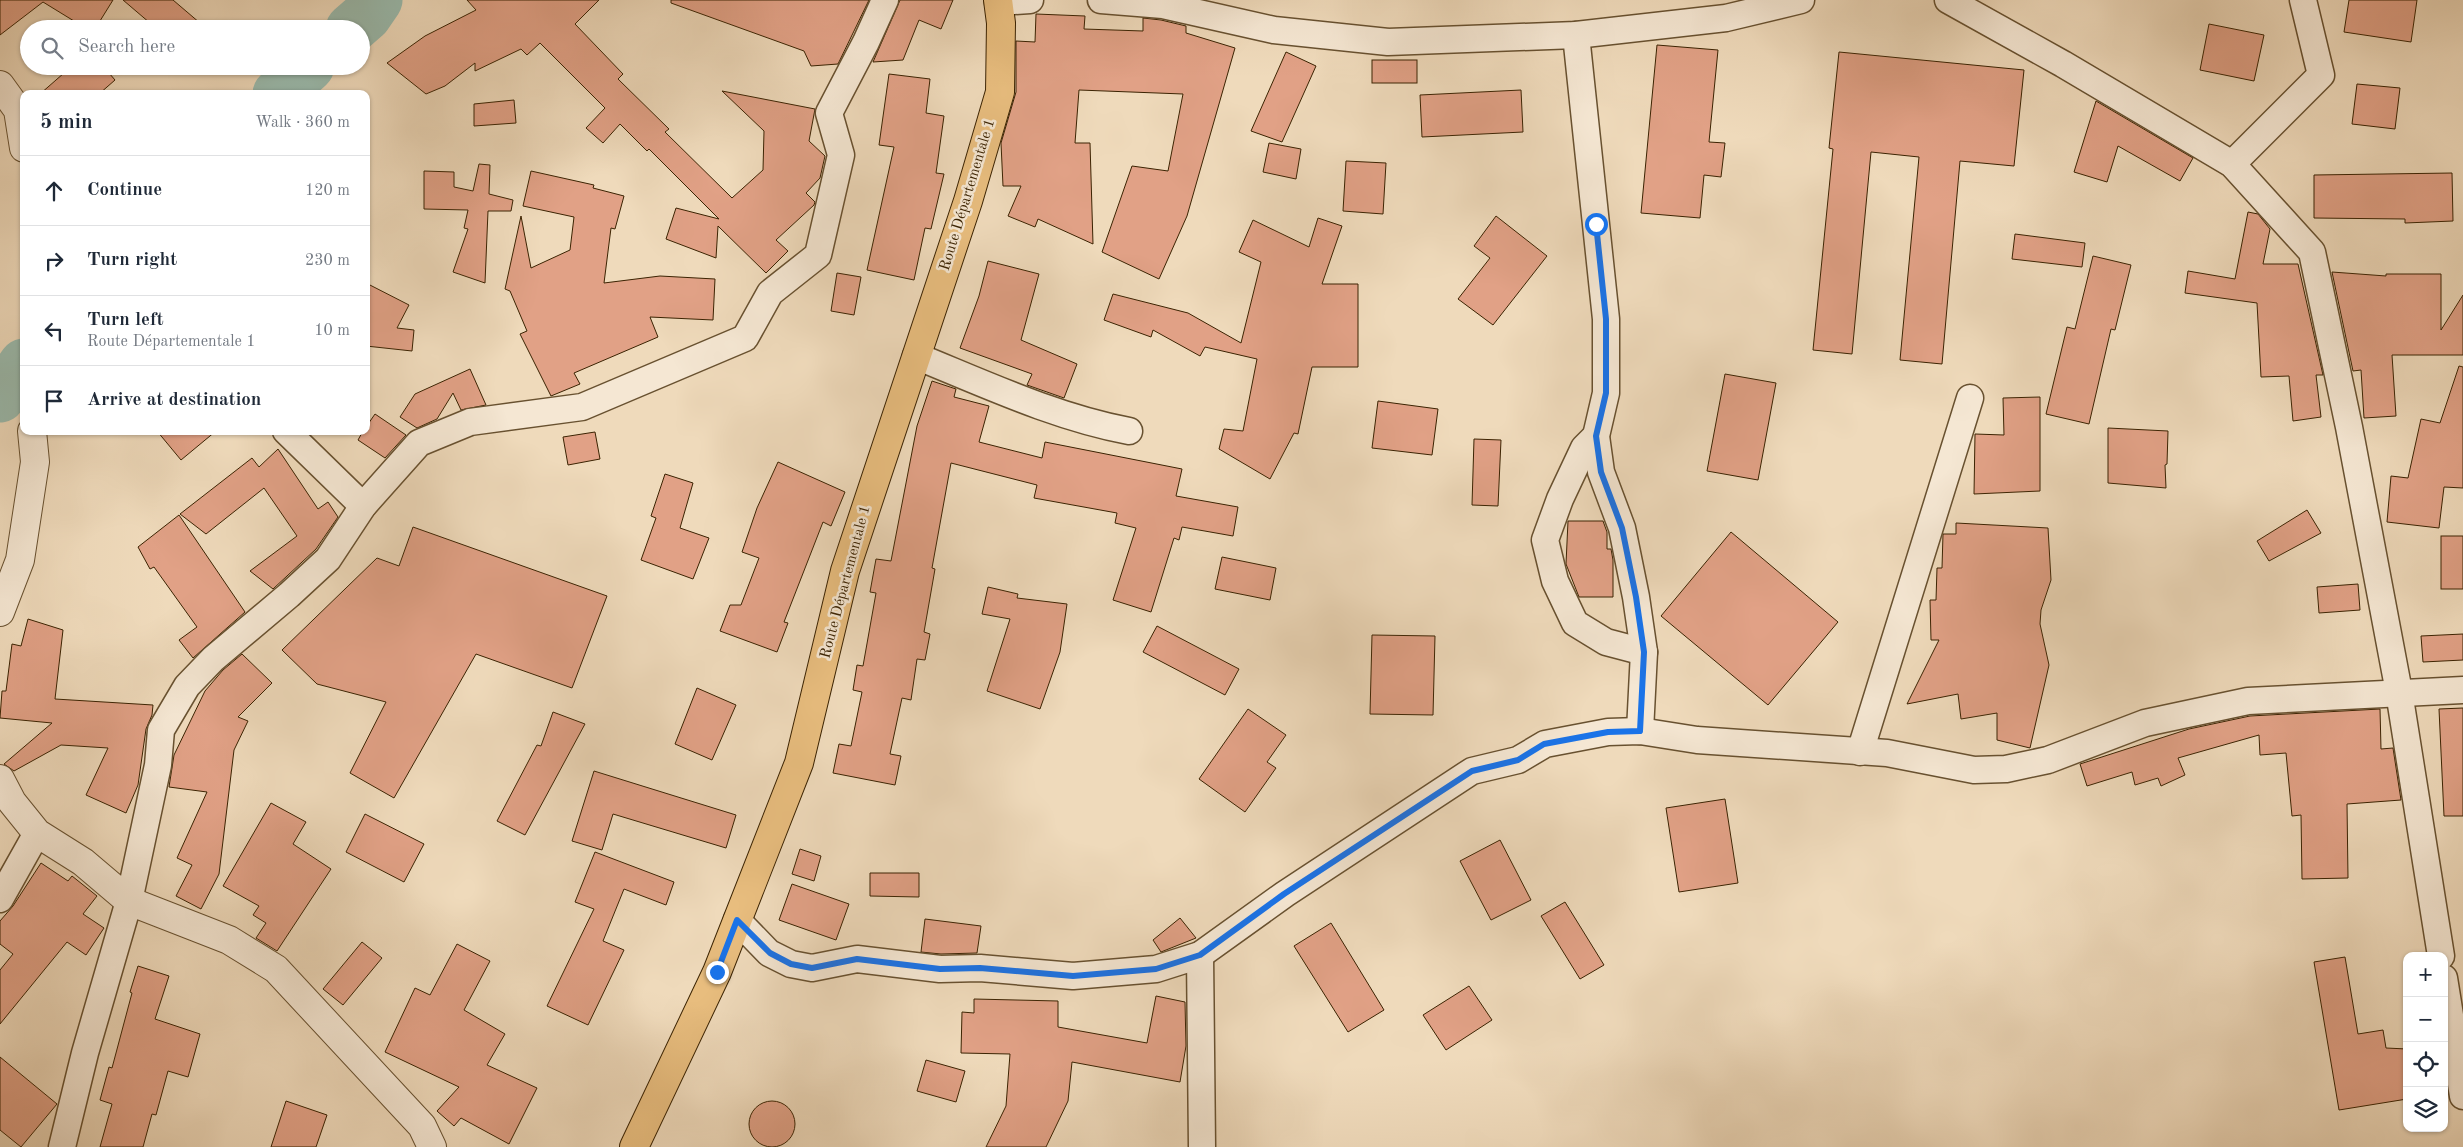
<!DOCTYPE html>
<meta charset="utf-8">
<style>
:root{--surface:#fff;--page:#f2f2f3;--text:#1f2937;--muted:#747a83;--line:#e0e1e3}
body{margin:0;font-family:"Old Standard TT",serif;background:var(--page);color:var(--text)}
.controls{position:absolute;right:15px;bottom:15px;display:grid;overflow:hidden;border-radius:10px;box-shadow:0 1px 4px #0004}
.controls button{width:45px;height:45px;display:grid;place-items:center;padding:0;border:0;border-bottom:1px solid var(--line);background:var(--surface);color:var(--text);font:25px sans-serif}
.stop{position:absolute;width:15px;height:15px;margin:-11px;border:4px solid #1a73e8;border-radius:50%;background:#fff}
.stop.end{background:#1a73e8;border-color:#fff;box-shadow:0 1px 5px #0008}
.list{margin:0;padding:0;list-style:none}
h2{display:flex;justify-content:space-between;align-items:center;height:65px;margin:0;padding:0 20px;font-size:21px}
h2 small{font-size:16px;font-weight:400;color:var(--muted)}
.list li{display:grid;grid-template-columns:32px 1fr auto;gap:15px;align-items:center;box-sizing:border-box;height:70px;padding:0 20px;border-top:1px solid var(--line)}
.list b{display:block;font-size:19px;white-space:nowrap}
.list p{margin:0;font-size:16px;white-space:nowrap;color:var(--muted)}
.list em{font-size:16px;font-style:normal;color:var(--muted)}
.icon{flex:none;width:28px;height:28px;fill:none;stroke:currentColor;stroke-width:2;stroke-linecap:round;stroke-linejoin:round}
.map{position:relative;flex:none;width:2463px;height:1147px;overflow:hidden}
.search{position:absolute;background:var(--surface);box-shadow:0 1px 4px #0004;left:20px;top:20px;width:350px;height:55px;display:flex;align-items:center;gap:12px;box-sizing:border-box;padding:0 18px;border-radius:28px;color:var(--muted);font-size:19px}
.panel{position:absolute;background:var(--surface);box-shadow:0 1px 4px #0004;left:20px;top:90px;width:350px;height:345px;border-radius:10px}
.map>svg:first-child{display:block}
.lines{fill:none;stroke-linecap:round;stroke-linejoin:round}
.river{stroke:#9abbae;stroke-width:51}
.building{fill:#e1a186;stroke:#3b2302}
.minor-casing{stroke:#685130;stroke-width:29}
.tertiary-casing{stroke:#685130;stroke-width:30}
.primary-casing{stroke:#3b2302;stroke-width:30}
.minor{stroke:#f5e7d3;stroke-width:26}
.tertiary{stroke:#f5e7d3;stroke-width:28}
.primary{stroke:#e8bd7e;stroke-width:28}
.route{stroke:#1a73e8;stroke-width:6}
.labels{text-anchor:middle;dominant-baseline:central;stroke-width:5;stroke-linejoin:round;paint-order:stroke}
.street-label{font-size:15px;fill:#3b2302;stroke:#f5e7d3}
</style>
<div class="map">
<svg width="2463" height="1147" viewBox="0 0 2463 1147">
<rect width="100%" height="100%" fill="#efdabb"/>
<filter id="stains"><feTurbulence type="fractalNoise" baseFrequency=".004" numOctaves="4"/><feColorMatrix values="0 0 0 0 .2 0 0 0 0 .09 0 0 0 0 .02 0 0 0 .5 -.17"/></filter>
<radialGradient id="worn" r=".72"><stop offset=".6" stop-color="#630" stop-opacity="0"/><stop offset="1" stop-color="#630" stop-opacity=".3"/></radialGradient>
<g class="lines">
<g class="river">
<path d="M 351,29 L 366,16 L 377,0"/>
<path d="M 278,94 L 309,66"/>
<path d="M 0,397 L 24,364"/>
</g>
</g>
<g class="building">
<path d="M 0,0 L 113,0 L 95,29 L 87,29 L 43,2 L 0,35 Z"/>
<path d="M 123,0 L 173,0 L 207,29 L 157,29 Z"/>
<path d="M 467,0 L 599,0 L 575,24 L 623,74 L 618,79 L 669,129 L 665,132 L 732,198 L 763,170 L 764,131 L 722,91 L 815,109 L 809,141 L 825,156 L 820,178 L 806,193 L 815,202 L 814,205 L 776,240 L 788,251 L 766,273 L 718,226 L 716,258 L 666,239 L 676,208 L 719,219 L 649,149 L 647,151 L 620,124 L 603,143 L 586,128 L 605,108 L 540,43 L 527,55 L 521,49 L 475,71 L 475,63 L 445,86 L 426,94 L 387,63 L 425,36 L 476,10 Z"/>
<path d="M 671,0 L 869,0 L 838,64 L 811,66 L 804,51 L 671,3 Z"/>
<path d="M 900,0 L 953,0 L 941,29 L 919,20 L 903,60 L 873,62 Z"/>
<path d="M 2349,0 L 2417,0 L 2411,42 L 2344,32 Z"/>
<path d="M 1036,14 L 1085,16 L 1084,29 L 1143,31 L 1143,18 L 1161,20 L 1186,26 L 1186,33 L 1235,48 L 1187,216 L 1159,279 L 1102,252 L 1132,166 L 1168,171 L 1183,94 L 1079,90 L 1075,143 L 1090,143 L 1093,244 L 1038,219 L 1035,227 L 1008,216 L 1021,186 L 1003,186 L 1001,143 L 1016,92 L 1016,41 L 1035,42 Z"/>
<path d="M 2209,24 L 2264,35 L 2254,81 L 2200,70 Z"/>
<path d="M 1657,45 L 1718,50 L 1709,142 L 1725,143 L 1721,177 L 1704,175 L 1700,218 L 1641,213 Z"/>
<path d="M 1286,52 L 1316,66 L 1282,142 L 1251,131 Z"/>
<path d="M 1839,52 L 2024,70 L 2014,166 L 1960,161 L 1942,364 L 1900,360 L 1919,157 L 1871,152 L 1852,354 L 1813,350 L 1833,149 L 1829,148 Z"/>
<rect x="1372" y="60" width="45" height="23"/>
<path d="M 72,66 L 103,66 L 115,80 L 99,94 L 40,94 Z"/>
<path d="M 889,74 L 930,79 L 926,113 L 944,116 L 936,173 L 944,174 L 931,229 L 925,228 L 914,280 L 867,270 L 894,147 L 879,145 Z"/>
<path d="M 2357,84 L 2400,88 L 2395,129 L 2352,124 Z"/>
<path d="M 1521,90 L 1523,132 L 1422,137 L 1420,95 Z"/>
<path d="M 514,100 L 516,123 L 474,126 L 474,104 Z"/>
<path d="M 2096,101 L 2193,158 L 2180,181 L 2118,146 L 2107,182 L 2074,172 Z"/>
<path d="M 1269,143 L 1301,149 L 1296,179 L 1263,172 Z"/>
<path d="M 1346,161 L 1386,163 L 1383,214 L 1343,211 Z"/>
<path d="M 479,164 L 490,165 L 489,194 L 513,200 L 511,211 L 488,211 L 485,283 L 453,272 L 468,229 L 464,228 L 468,210 L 424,209 L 424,171 L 454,172 L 454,187 L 473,191 Z"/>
<path d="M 531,171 L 594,185 L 593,188 L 624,196 L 615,229 L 611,228 L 604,283 L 660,276 L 715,279 L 713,320 L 650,317 L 658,337 L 574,373 L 580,384 L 551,396 L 520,334 L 527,331 L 510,291 L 505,289 L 521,216 L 531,268 L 570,250 L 574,217 L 523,206 Z"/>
<path d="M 2452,173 L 2453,221 L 2405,223 L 2405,219 L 2314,218 L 2314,175 Z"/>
<path d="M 2248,212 L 2258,214 L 2270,229 L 2263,264 L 2298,264 L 2323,375 L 2316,375 L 2321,417 L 2293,421 L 2289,376 L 2261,377 L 2257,303 L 2185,293 L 2188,271 L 2235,279 Z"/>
<path d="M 1496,216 L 1547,256 L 1493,325 L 1458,299 L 1490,258 L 1474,246 Z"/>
<path d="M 1318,218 L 1342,226 L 1322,284 L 1358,284 L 1358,367 L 1312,367 L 1298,434 L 1294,433 L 1270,479 L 1219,449 L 1224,429 L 1243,431 L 1257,359 L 1205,347 L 1200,356 L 1153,330 L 1151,337 L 1104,320 L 1113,294 L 1188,313 L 1241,343 L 1261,262 L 1239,252 L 1253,220 L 1309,247 Z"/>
<path d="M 2015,234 L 2085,243 L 2082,267 L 2012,259 Z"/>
<path d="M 2093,256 L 2131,265 L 2115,330 L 2111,329 L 2089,424 L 2046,414 L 2067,327 L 2075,329 Z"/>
<path d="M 988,261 L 1039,274 L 1021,340 L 1077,364 L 1064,398 L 1027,385 L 1032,374 L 960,348 L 979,296 Z"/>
<path d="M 2332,272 L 2386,276 L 2386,274 L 2441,274 L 2441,330 L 2463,295 L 2463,355 L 2392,355 L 2396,416 L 2364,418 L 2361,370 L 2353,371 Z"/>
<path d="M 837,273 L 861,277 L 854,315 L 831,311 Z"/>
<path d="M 366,283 L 409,305 L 397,328 L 414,330 L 412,351 L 366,346 Z"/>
<path d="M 2459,366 L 2463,367 L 2463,488 L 2444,487 L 2439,528 L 2387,522 L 2391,476 L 2408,478 L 2421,419 L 2440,423 Z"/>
<path d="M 470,369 L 486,405 L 461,410 L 453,393 L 437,419 L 417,428 L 400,417 L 415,394 Z"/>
<path d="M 1725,374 L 1776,383 L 1758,480 L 1707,471 Z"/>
<path d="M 932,381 L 956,389 L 954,397 L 989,406 L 979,442 L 1042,458 L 1045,442 L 1182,469 L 1176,496 L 1238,507 L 1233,536 L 1182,527 L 1179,540 L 1174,538 L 1151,612 L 1113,600 L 1136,528 L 1115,523 L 1117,513 L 1034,498 L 1037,485 L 951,463 L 932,568 L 935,569 L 924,632 L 930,634 L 925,660 L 917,659 L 911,700 L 902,698 L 890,754 L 901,756 L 895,785 L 833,773 L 839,744 L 851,746 L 862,692 L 853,690 L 857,665 L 863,666 L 876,593 L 870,592 L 876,559 L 891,561 L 917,426 Z"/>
<path d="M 2040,397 L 2040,491 L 1974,494 L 1975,434 L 2004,435 L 2003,398 Z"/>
<path d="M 1378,401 L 1438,409 L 1432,455 L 1372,448 Z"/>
<path d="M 375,414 L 406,435 L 385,458 L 358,440 L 363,431 L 366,431 L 366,427 Z"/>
<path d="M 2108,428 L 2168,431 L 2167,464 L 2165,465 L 2166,488 L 2108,483 Z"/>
<path d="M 157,431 L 216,431 L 181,460 Z"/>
<path d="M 595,432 L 600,459 L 568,465 L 563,437 Z"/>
<path d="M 1474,439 L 1501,440 L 1498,506 L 1472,505 Z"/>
<path d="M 278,449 L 318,509 L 328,502 L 338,517 L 316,549 L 273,589 L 250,571 L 297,536 L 264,488 L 206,534 L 180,514 L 252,458 L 259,467 Z"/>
<path d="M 778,462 L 845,492 L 831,526 L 823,522 L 784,622 L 788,623 L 777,652 L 720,631 L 730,605 L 741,605 L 759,558 L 742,552 L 757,508 Z"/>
<path d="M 665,474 L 693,483 L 680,528 L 709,538 L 693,579 L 641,560 L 656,518 L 651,516 Z"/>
<path d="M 2307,510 L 2321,533 L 2269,561 L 2257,541 Z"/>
<path d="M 179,515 L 245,612 L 193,658 L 179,640 L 197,627 L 154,567 L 150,569 L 138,547 Z"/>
<path d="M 1568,521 L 1603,521 L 1607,532 L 1607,549 L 1611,549 L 1613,560 L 1613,597 L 1579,597 L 1566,564 Z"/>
<path d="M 1956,523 L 2048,528 L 2051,580 L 2041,610 L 2040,624 L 2049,665 L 2030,748 L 1997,740 L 1997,713 L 1961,719 L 1958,694 L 1907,704 L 1939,640 L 1931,640 L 1930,600 L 1936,600 L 1937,568 L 1942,568 L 1943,534 L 1956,534 Z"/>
<path d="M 413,527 L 607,596 L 572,688 L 476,654 L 394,798 L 350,773 L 386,702 L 317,684 L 282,650 L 377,558 L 399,566 Z"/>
<path d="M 1731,532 L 1838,622 L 1768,705 L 1661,616 Z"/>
<rect x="2441" y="536" width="22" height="53"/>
<path d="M 1222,557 L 1276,568 L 1270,600 L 1215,589 Z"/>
<path d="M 2358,584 L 2360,610 L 2319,613 L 2317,587 Z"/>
<path d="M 988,587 L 1018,594 L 1017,598 L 1067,604 L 1060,652 L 1040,709 L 987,691 L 1010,619 L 982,614 Z"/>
<path d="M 28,619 L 63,630 L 55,699 L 153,705 L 152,715 L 146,729 L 138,785 L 126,813 L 86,795 L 108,748 L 61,745 L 14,771 L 4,764 L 52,723 L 0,718 L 2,691 L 6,691 L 12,644 L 21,646 Z"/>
<path d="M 1157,626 L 1239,669 L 1225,695 L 1143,652 Z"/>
<path d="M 2463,634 L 2463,660 L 2423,662 L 2421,636 Z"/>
<path d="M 1372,635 L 1435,636 L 1433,715 L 1370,714 Z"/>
<path d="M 242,654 L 272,683 L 238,717 L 248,721 L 234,750 L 219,874 L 201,909 L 176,896 L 192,865 L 177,858 L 207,792 L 169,787 L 174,755 L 205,691 L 223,670 Z"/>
<path d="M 697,688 L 736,705 L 712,760 L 675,744 Z"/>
<path d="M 2463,708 L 2463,816 L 2444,816 L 2439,709 Z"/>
<path d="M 1248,709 L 1286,735 L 1267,762 L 1276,768 L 1245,812 L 1199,779 Z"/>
<path d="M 2380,709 L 2381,749 L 2393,748 L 2401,800 L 2347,804 L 2348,878 L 2302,879 L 2301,815 L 2292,816 L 2286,753 L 2260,755 L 2259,735 L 2178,758 L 2185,775 L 2161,786 L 2158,778 L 2135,785 L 2132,772 L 2087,786 L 2080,764 L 2189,729 L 2250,716 Z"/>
<path d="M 553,712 L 585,724 L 525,835 L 497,821 L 537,745 L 541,746 Z"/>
<path d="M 594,771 L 736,815 L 726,848 L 613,814 L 602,850 L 572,841 Z"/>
<path d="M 1725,799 L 1738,883 L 1679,892 L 1666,808 Z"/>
<path d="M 271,803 L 306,822 L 293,844 L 331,869 L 277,951 L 256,938 L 266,923 L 253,915 L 259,906 L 223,886 Z"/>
<path d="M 365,814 L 424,844 L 404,882 L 346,852 Z"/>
<path d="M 1500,840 L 1531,900 L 1491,920 L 1460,861 Z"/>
<path d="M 800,849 L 821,856 L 814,881 L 792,874 Z"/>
<path d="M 595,852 L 674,882 L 666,905 L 624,889 L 603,941 L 624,950 L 588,1025 L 547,1006 L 594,909 L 575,902 Z"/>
<path d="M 41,863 L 68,881 L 72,876 L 97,896 L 83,914 L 104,928 L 86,955 L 67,942 L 0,1024 L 0,970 L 13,954 L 0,944 L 0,921 L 13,906 Z"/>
<path d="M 870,873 L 919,873 L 919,897 L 870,896 Z"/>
<path d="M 792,884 L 849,904 L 836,940 L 779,920 Z"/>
<path d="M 1565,902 L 1604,965 L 1580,979 L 1541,916 Z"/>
<path d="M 1180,918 L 1196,938 L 1161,952 L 1153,940 Z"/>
<path d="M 925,919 L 981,926 L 977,953 L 941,954 L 921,952 Z"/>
<path d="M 1331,923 L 1384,1010 L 1348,1032 L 1294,946 Z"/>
<path d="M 362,942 L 382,958 L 343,1005 L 323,989 Z"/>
<path d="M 457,944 L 490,961 L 464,1010 L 505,1034 L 487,1065 L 537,1088 L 509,1144 L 461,1118 L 454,1126 L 437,1111 L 459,1087 L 385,1052 L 415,988 L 430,995 Z"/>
<path d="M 2345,957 L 2358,1034 L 2383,1030 L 2386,1048 L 2407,1049 L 2407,1099 L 2339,1110 L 2314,962 Z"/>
<path d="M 138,966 L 169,976 L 155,1019 L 200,1034 L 188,1077 L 168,1071 L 156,1115 L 152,1114 L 143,1147 L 100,1147 L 112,1104 L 100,1100 L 109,1067 L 112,1068 L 132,993 L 130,992 Z"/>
<path d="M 1469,986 L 1492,1020 L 1446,1050 L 1423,1015 Z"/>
<path d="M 1156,996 L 1185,1002 L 1186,1046 L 1180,1082 L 1072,1062 L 1068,1101 L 1046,1147 L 986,1147 L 1006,1106 L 1010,1054 L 961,1053 L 962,1012 L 974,1013 L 974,999 L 1058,1001 L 1058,1027 L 1147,1043 Z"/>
<path d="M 0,1057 L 57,1104 L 21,1147 L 0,1130 Z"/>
<path d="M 926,1060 L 965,1071 L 956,1102 L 917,1091 Z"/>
<path d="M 286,1101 L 327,1115 L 316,1147 L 271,1147 Z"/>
<circle cx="772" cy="1124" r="23"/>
</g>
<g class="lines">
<defs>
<g id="minor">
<path d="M 1101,0 L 1163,5 L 1274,30 L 1388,42 L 1576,35 L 1726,18 L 1801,0"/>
<path d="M 1948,0 L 2063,64 L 2232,164 L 2312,252 L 2349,427 L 2399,692 L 2441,956"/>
<path d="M 998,2 L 1030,0"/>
<path d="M 1576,35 L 1606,319 L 1606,393 L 1596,436 L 1601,472 L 1622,528 L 1636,597 L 1644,652 L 1640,731"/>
<path d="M 2232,164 L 2321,75 L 2303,0"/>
<path d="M 916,356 C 985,384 1055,417 1129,431"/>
<path d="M 286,431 L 363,506"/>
<path d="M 1596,436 L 1584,448 L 1560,499 L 1545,540 L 1555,581 L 1575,623 L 1606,642 L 1644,652"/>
<path d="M 1860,752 L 1970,398"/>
<path d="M 0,899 L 37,833"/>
<path d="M 737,920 L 769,953 L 791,964 L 812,968 L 857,959 L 940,969 L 980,968 L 1073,976 L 1156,969 L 1200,955 L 1285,894 L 1472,771 L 1518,760 L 1545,744 L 1608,732 L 1640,731 L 1697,740 L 1887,753 L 1974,770 L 2006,769 L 2048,760 L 2145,723 L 2248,701 L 2463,690"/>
<path d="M 1200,955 L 1202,1147"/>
<path d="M 2444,978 L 2463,1096"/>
<path d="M 62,1147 L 85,1053 L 129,901 L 158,765 L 161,730 L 187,686 L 213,659 L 289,595 L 328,559 L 363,506 L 419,443 L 470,422 L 582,407 L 745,338 L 770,293 L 818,255 L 841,155 L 829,113 L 866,42 L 885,0"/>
</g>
<g id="tertiary">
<path d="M 0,85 L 18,110 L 24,148"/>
<path d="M 0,612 L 20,560 L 35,462 L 32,431"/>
<path d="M 0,779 L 12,802 L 37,833 L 83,862 L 129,901 L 229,940 L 276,969 L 422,1126 L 432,1147"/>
</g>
<path id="primary" d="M 634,1147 L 717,972 L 799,763 L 845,571 L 968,201 L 1000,92 L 1001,23 L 998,0"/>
</defs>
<use href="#minor" class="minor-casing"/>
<use href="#tertiary" class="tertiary-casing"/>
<use href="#primary" class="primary-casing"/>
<use href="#minor" class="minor"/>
<use href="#tertiary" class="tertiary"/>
<use href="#primary" class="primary"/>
</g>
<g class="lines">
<path class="route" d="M 717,972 L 737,920 L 770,953 L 791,964 L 812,968 L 857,959 L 940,969 L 980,968 L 1073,976 L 1156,969 L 1200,955 L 1284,894 L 1472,771 L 1518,760 L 1544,744 L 1608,732 L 1640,731 L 1644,652 L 1636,597 L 1622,528 L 1601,472 L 1596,436 L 1606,393 L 1606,319 L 1596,224"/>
</g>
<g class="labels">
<g class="street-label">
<text transform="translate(968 195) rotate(-73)">Route Départementale 1</text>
<text transform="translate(846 582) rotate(-75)">Route Départementale 1</text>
</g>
</g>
<rect width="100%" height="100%" filter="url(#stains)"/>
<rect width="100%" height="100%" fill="url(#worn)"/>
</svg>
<div class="controls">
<button>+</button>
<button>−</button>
<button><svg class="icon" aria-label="locate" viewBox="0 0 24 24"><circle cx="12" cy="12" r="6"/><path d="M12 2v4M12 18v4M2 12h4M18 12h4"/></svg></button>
<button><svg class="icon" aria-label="layers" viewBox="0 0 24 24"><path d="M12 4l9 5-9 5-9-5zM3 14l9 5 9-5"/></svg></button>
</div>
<div class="stop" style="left:1596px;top:224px"></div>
<div class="stop end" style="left:717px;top:972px"></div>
<div class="search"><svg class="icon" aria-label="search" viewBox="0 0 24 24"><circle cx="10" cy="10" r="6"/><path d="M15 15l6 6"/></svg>Search here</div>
<section class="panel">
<h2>5 min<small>Walk · 360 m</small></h2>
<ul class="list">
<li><svg class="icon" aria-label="ahead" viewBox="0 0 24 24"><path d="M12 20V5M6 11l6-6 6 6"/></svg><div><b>Continue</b></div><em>120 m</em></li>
<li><svg class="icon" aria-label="right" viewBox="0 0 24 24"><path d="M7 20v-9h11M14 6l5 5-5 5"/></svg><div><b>Turn right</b></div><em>230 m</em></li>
<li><svg class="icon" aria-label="left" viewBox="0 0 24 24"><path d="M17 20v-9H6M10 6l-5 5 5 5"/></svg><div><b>Turn left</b><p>Route Départementale 1</p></div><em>10 m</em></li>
<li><svg class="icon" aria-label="arrive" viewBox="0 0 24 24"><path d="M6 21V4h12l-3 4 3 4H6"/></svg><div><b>Arrive at destination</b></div></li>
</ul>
</section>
</div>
